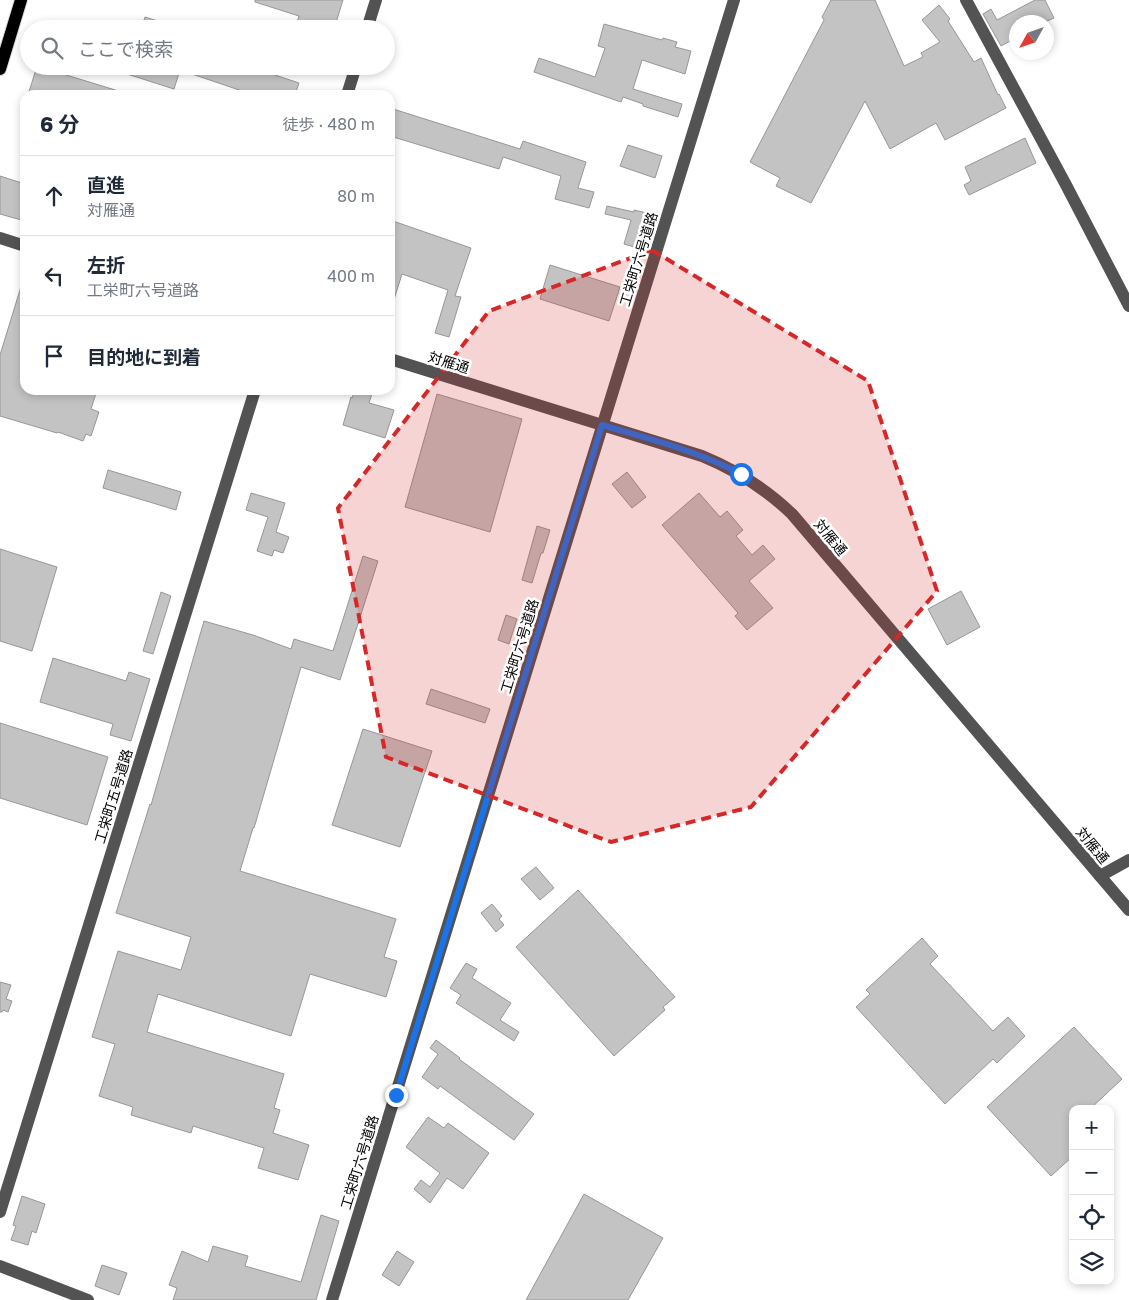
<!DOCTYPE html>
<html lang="ja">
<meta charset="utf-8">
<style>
:root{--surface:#fff;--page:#f2f2f3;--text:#1f2937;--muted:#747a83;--line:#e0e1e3}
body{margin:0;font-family:"Golos Text","Noto Sans JP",sans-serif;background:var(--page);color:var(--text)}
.controls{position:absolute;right:15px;bottom:15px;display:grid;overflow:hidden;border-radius:10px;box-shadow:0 2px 8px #0003}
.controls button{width:45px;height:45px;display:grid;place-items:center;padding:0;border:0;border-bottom:1px solid var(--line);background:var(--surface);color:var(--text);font:25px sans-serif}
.compass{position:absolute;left:1009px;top:15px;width:45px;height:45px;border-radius:50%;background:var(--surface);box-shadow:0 2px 8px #0003;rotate:230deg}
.stop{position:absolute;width:15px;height:15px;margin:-11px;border:4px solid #1a73e8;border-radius:50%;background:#fff}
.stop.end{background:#1a73e8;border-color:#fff;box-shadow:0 1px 5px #0008}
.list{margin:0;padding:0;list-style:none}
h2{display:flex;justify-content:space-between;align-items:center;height:65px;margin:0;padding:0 20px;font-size:21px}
h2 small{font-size:16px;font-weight:400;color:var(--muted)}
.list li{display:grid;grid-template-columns:32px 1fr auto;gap:15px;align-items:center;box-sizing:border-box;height:80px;padding:0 20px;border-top:1px solid var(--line)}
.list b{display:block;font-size:19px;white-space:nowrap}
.list p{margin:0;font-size:16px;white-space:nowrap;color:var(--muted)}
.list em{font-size:16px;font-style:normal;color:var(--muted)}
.icon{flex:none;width:28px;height:28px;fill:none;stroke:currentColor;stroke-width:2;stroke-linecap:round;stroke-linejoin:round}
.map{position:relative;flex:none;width:1129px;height:1300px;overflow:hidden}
.search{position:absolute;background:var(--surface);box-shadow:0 2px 8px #0003;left:20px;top:20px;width:375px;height:55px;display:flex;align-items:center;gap:12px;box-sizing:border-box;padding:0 18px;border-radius:28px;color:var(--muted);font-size:19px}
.panel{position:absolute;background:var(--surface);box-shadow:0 2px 8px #0003;left:20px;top:90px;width:375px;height:305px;border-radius:15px}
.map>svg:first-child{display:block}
.building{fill:#c3c3c3;stroke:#979797}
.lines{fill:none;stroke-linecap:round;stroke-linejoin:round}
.major-casing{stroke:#dbdbdb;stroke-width:14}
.minor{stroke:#535353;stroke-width:12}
.major{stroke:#000;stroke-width:12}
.route{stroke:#1a73e8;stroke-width:6}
.marked{fill:#d62828;fill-opacity:0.2;stroke:#d62828;stroke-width:4;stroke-dasharray:10 6;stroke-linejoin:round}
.labels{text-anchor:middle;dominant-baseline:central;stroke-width:5;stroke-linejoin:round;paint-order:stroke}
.street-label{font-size:14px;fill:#000;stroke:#fff}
</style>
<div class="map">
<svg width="1129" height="1300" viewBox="0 0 1129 1300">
<rect width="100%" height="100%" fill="#fff"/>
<g class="building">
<path d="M 255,0 L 343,0 L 334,29 L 295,29 L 299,16 L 255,2 Z"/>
<path d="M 831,0 L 875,0 L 904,66 L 923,57 L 921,53 L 940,42 L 922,20 L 939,5 L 950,19 L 948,21 L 974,62 L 981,58 L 998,95 L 999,94 L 1006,108 L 945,140 L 936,123 L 890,149 L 865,101 L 811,203 L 776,186 L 780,178 L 750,162 L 824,20 L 822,17 Z"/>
<path d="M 1035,0 L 1045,0 L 1054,18 L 1045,22 L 1016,22 L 1016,38 L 1001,46 L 983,14 L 991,9 L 997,20 Z"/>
<path d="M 145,17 L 177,27 L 176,29 L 141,29 Z"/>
<path d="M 604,24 L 662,40 L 663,38 L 677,42 L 675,47 L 691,51 L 685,74 L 642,60 L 633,89 L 682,104 L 678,117 L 643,106 L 643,104 L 623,97 L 621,102 L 534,72 L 539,58 L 595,77 L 605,48 L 598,46 Z"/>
<path d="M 37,66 L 125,93 L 124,95 L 28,95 Z"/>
<path d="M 129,66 L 248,66 L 299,83 L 295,95 L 254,95 L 180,70 L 174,89 L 127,74 Z"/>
<path d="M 390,108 L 520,149 L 523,141 L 586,162 L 578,188 L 594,192 L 589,208 L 555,199 L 561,176 L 503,157 L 499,169 L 390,136 Z"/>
<path d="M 1025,138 L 1036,163 L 969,195 L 964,185 L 971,181 L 965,167 Z"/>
<path d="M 628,145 L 662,156 L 655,178 L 620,166 Z"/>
<path d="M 0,176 L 25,184 L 25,221 L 0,214 Z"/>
<path d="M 607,206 L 634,212 L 634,210 L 647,213 L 637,248 L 624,244 L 631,220 L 605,214 Z"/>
<path d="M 390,220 L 471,248 L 455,296 L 461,297 L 449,337 L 435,333 L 448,290 L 402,274 L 392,306 L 390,306 Z"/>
<path d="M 550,265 L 620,287 L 609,321 L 540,299 Z"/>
<path d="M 23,280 L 25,281 L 25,390 L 97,390 L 91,409 L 99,412 L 91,436 L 86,434 L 83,441 L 58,432 L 57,433 L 0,416 L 0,355 Z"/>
<path d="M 355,390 L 373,390 L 369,403 L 394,410 L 385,438 L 343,425 L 351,397 L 352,398 Z"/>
<path d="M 437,394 L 522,419 L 490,532 L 405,507 Z"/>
<path d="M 108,470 L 181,492 L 176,510 L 103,488 Z"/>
<path d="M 627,472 L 646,497 L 632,508 L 612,484 Z"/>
<path d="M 251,493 L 285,503 L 276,532 L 289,537 L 283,553 L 274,550 L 272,556 L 257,551 L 268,517 L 246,510 Z"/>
<path d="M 699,493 L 720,517 L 727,511 L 743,530 L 736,536 L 752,555 L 763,545 L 775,559 L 749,581 L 773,608 L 747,630 L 735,616 L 738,613 L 662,525 Z"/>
<path d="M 537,526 L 550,530 L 543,553 L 541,553 L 532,583 L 522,580 Z"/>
<path d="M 0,549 L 57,567 L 32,651 L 0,641 Z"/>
<path d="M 363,556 L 378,561 L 340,680 L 301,667 L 254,828 L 253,828 L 240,871 L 396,919 L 384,957 L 397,961 L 386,997 L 310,974 L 291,1036 L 158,994 L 147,1032 L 284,1074 L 274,1108 L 280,1110 L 273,1133 L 309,1145 L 298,1180 L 258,1168 L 264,1148 L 193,1126 L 191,1133 L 131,1115 L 133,1107 L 99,1096 L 115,1044 L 92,1037 L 118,951 L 181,970 L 191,937 L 116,913 L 150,804 L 151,805 L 204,621 L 253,635 L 291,649 L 294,639 L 333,651 Z"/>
<path d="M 961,591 L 980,627 L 947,645 L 928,609 Z"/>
<path d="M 161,592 L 171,596 L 153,654 L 143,651 Z"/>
<path d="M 506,615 L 517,619 L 509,644 L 498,640 Z"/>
<path d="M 53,658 L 126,681 L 129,672 L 150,679 L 131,741 L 110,735 L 113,724 L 40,702 Z"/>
<path d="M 431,689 L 490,709 L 485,723 L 426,704 Z"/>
<path d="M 0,723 L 108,757 L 87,825 L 0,798 Z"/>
<path d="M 363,729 L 432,751 L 400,847 L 332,825 Z"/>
<path d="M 536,867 L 554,888 L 540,900 L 521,879 Z"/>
<path d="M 578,890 L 675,997 L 663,1007 L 665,1010 L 614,1056 L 516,947 Z"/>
<path d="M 492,904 L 502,916 L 499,919 L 504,925 L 496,932 L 481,913 Z"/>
<path d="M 922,938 L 938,956 L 930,964 L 993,1031 L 1008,1017 L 1025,1036 L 997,1063 L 993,1059 L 945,1104 L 856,1007 L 870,994 L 866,990 Z"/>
<path d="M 466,963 L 477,969 L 472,978 L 511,1003 L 500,1020 L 519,1032 L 514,1041 L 456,1003 L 461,995 L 450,988 Z"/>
<path d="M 0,982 L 11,985 L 6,999 L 12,1001 L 8,1012 L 3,1010 L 2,1012 L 0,1012 Z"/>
<path d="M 1074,1027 L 1122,1079 L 1090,1109 L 1073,1109 L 1073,1156 L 1051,1176 L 987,1107 Z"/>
<path d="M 436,1040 L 460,1058 L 459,1059 L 534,1114 L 514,1140 L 440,1086 L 438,1089 L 422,1077 L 438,1054 L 430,1048 Z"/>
<path d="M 428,1117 L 444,1128 L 448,1123 L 489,1153 L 463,1189 L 447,1178 L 430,1203 L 414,1189 L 421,1180 L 430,1187 L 440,1173 L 406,1147 Z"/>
<path d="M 584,1194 L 663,1238 L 628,1300 L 526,1300 Z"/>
<path d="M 22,1196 L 45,1204 L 36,1233 L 32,1231 L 28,1245 L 11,1240 L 16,1226 L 13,1225 Z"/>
<path d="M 321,1215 L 339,1221 L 316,1300 L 173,1300 L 177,1288 L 169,1285 L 182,1251 L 208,1262 L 213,1246 L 248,1256 L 245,1266 L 301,1282 Z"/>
<path d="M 397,1251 L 414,1262 L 399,1286 L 382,1275 Z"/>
<path d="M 102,1265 L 127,1273 L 119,1295 L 95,1286 Z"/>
</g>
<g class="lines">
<defs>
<path id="major" d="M 0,69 L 21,0"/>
</defs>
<use href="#major" class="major-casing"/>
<g class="minor">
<path d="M 966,0 L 1065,183 L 1129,306"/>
<path d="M 367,29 L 376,0"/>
<path d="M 347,95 L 356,66"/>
<path d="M 0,238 L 25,246"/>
<path d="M 390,359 L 702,456 C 736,470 765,488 792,514 L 1129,910"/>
<path d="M 1100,876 L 1129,860"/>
<path d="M 0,1212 L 255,390"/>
<path d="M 0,1266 L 88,1300"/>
<path d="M 332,1300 L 734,0"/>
</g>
<use href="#major" class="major"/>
</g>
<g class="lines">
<path class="route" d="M 396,1095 L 602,425 C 649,439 698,451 741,474"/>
</g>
<path class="marked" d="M 652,250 L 868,381 L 937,591 L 751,807 L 611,842 L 386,757 L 338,508 L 489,311 Z"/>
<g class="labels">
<g class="street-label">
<text transform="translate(638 259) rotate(-73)">工栄町六号道路</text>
<text transform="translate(449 362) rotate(17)">対雁通</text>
<text transform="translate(831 537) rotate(50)">対雁通</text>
<text transform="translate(519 646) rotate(-73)">工栄町六号道路</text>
<text transform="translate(113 796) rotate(-73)">工栄町五号道路</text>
<text transform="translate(1093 845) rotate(50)">対雁通</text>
<text transform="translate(359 1162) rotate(-73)">工栄町六号道路</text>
</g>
</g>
</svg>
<div class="controls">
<button>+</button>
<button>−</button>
<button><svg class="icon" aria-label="locate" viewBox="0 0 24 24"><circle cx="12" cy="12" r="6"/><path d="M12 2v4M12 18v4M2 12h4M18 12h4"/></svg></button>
<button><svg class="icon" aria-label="layers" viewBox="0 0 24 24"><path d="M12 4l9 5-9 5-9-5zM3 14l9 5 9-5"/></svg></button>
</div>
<svg class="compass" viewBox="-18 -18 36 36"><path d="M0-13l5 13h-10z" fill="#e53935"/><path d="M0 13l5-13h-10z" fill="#747a83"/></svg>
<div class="stop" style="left:741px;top:474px"></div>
<div class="stop end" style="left:396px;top:1095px"></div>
<div class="search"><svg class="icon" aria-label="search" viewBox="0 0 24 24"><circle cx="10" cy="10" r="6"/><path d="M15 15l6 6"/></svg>ここで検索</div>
<section class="panel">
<h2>6 分<small>徒歩 · 480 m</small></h2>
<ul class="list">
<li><svg class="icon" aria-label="ahead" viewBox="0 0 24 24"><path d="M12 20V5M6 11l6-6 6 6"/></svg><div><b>直進</b><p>対雁通</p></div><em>80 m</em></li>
<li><svg class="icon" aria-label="left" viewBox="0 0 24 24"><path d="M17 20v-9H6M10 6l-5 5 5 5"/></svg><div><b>左折</b><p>工栄町六号道路</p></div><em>400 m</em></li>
<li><svg class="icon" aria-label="arrive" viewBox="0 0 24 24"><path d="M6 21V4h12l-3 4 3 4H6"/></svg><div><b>目的地に到着</b></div></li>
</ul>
</section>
</div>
